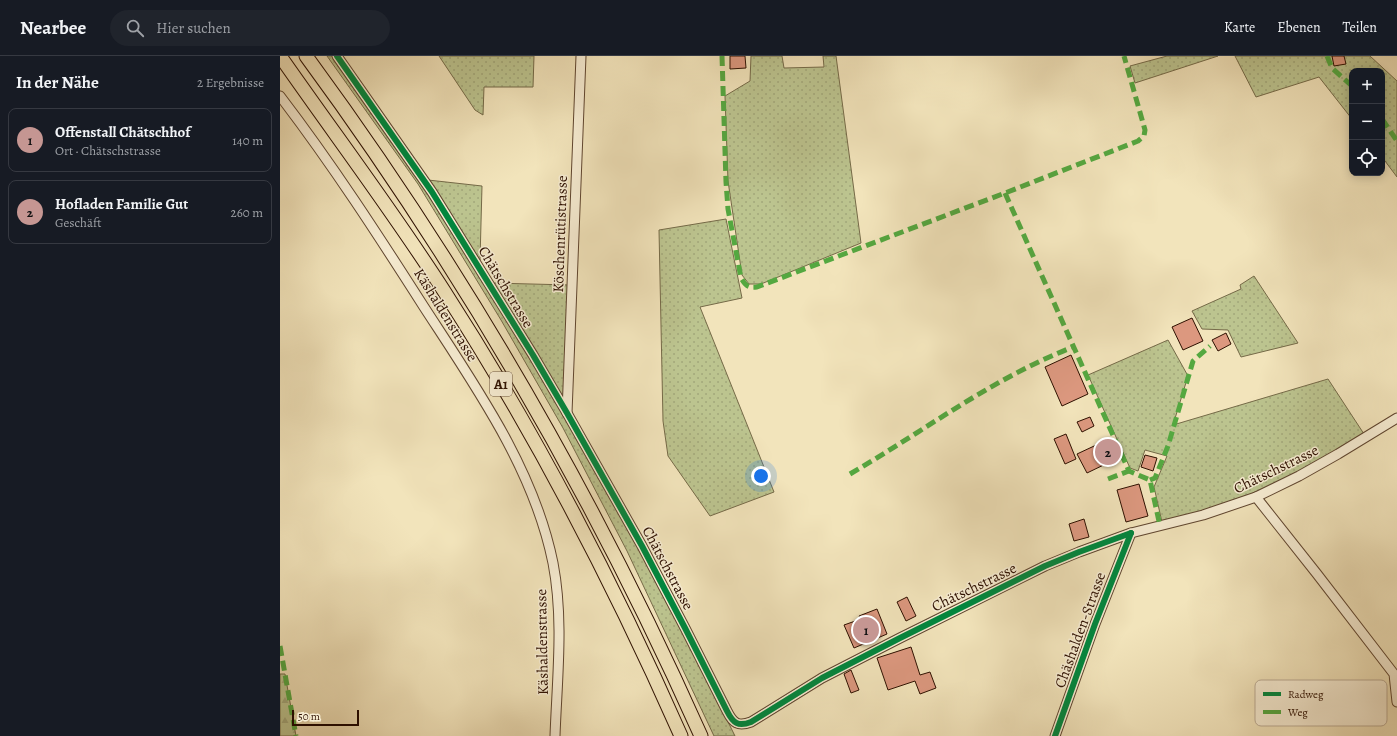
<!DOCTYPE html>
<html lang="de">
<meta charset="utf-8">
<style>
:root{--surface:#171b24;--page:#20242c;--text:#f1f3f6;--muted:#9ea1a6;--line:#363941;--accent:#c59692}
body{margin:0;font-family:Alegreya,serif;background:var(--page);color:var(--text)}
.controls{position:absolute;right:12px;top:12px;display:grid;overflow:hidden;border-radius:8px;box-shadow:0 2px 10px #0003}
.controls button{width:36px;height:36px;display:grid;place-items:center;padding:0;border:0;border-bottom:1px solid var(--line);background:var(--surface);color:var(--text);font:20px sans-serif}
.scale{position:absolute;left:12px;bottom:10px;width:67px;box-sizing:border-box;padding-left:4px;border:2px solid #2e1000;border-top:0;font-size:11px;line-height:14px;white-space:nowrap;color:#2e1000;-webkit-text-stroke:3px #f7edd3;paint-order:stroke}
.you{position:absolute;left:481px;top:420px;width:14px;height:14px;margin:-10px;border:3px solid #fff;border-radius:50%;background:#1a73e8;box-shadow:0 0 0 6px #1a73e833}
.badge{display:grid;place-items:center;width:26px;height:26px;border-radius:50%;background:var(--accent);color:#111;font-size:13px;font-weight:700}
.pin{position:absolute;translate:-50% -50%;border:2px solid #fff;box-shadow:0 1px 4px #0006}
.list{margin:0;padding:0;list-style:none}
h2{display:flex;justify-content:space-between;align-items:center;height:52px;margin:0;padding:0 16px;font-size:17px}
h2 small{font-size:13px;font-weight:400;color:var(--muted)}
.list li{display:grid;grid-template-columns:26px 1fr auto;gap:12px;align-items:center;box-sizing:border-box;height:64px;margin:0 8px 8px;padding:0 8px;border:1px solid var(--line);border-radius:8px}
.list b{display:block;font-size:15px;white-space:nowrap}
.list p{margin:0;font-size:13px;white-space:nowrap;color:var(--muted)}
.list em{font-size:13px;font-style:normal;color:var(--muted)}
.icon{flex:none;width:22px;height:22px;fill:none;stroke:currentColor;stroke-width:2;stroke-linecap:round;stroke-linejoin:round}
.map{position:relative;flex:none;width:1117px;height:680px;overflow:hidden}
header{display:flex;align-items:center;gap:24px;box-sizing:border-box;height:56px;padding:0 20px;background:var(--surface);border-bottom:1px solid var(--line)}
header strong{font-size:19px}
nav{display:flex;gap:22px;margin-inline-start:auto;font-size:14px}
.search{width:280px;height:36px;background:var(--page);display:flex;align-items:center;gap:10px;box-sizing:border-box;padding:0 14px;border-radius:22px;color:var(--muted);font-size:15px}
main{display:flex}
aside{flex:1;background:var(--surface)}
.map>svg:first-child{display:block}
.grass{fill:url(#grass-dots);stroke:#756a48}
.forest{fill:url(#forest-firs);stroke:#756a48}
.building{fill:#dc987f;stroke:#2e1000}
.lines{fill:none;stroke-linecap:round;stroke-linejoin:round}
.minor-casing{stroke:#5f452f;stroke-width:11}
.highway-casing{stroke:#2e1000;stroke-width:15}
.minor{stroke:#f7edd3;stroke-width:9}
.highway{stroke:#f2e4bb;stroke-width:13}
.quiet{stroke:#54a840;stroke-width:5;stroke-dasharray:10 5;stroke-linecap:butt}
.cycleway-casing{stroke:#f7edd3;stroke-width:8}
.cycleway{stroke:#00873e;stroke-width:6}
.labels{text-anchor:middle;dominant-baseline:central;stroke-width:3;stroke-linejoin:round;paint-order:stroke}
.shield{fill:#f7edd3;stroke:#6a523f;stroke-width:1}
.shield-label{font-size:14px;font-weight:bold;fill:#2e1000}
.street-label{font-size:15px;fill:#2e1000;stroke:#f7edd3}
.key{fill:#f7edd3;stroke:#bbab94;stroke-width:1}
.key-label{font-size:11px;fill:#2e1000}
</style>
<header>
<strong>Nearbee</strong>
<div class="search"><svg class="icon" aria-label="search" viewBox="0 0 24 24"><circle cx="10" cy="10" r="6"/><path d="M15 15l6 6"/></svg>Hier suchen</div>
<nav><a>Karte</a><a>Ebenen</a><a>Teilen</a></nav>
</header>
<main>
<aside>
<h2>In der Nähe<small>2 Ergebnisse</small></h2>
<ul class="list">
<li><span class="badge">1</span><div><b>Offenstall Chätschhof</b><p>Ort · Chätschstrasse</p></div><em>140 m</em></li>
<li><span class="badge">2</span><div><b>Hofladen Familie Gut</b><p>Geschäft</p></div><em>260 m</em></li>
</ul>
</aside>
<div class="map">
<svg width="1117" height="680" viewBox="0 0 1117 680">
<defs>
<pattern id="grass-dots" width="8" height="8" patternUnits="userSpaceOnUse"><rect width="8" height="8" fill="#bcc48f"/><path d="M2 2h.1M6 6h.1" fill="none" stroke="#a2a77a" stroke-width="1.8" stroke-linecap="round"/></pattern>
<pattern id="forest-firs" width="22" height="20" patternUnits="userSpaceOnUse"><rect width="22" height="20" fill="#bcc48f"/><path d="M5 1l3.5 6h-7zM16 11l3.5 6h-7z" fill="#a2a77a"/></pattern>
</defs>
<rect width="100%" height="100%" fill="#f2e4bb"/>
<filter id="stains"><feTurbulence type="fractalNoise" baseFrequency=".005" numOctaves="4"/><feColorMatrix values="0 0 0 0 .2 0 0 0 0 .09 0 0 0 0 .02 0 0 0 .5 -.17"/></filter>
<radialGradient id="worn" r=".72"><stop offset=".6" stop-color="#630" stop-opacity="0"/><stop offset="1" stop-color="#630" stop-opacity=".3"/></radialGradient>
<g class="grass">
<path d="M 47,0 L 53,0 L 142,125 L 261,317 L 393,555 L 455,680 L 434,680 L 347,495 L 283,372 L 221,264 L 138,128 Z"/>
<path d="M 159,0 L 254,0 L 253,31 L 204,31 L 203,59 L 195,54 Z"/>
<path d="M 471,0 L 502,0 L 504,12 L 544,11 L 543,0 L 556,0 L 581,187 L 481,228 L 469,228 L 462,219 L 448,125 L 445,40 L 470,25 Z"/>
<path d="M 887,0 L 938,0 L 855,27 L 850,10 Z"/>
<path d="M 955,0 L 1090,0 L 1117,25 L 1117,121 L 1102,101 L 1102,15 L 1072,15 L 1072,63 L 1039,21 L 976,41 Z"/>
<path d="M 148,124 L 202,130 L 200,204 Z"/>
<path d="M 446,163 L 462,242 L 420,251 L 494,436 L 430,460 L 388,400 L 383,365 L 379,174 Z"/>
<path d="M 974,220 L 1018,287 L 961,301 L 948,274 L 922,273 L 912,255 L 961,233 L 960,229 Z"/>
<path d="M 212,227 L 290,229 L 283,346 Z"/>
<path d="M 888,284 L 908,320 L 893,369 L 1048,323 L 1084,378 L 1017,418 L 946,450 L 882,466 L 874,431 L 887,400 L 865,394 L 858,415 L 850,412 L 808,319 Z"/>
</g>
<path class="forest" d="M 0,618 L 5,618 L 16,680 L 0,680 Z"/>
<g class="building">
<path d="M 450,0 L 465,0 L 466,12 L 450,13 Z"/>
<path d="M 1052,0 L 1064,0 L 1066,8 L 1054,10 Z"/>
<path d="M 912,262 L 923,285 L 903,294 L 892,271 Z"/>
<path d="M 946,277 L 951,288 L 938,295 L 932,284 Z"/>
<path d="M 791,299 L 808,338 L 782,350 L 765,311 Z"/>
<path d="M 810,361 L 814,370 L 802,376 L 797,366 Z"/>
<path d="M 786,378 L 796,403 L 785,408 L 774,383 Z"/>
<path d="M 827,384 L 836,403 L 807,417 L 797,398 Z"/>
<path d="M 865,399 L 877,402 L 873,415 L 861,411 Z"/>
<path d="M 859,428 L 868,460 L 846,466 L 837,434 Z"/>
<path d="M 804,463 L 809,481 L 794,485 L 789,468 Z"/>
<path d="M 627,541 L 636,560 L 626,565 L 617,546 Z"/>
<path d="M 597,553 L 607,578 L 574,592 L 564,569 L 581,563 L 579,560 Z"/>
<path d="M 631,591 L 640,619 L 650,616 L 656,632 L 640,638 L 635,625 L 608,634 L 597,602 Z"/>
<path d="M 571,614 L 579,634 L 571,637 L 564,618 Z"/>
</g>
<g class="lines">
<defs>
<g id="minor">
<path d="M 57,0 L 152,136 L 253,299 L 287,357 L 362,490 L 405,572 L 447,655 C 453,667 458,671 471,666 L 542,622 L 620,582 L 765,510 L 799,496 L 851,477 L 923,459 L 976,441 L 1019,420 L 1058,398 L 1117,362"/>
<path d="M 0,40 C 52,108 98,179 144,251 C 196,331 254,413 273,507 C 284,564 277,623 275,680"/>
<path d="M 287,357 L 301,0"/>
<path d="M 976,441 L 1037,518 L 1114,618 L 1117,646"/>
<path d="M 775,680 L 815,568 L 851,477"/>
</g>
<g id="highway">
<path d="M 0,0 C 55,79 112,154 164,235 C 255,376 333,526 401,680"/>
<path d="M 26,0 C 182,212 314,440 421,680"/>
</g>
</defs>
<use href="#minor" class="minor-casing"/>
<use href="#highway" class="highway-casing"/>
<use href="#minor" class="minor"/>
<use href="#highway" class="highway"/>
<g class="quiet">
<path d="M 442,0 L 446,126 L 448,153 L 461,222 C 466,230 468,232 477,231 L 725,137 L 858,85 L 864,80 L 865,74 L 844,0"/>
<path d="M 1047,0 L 1052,12 L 1072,30"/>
<path d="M 1102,63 L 1117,85"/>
<path d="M 725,137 L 849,415 L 870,424 L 880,470"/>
<path d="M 570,418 C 644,375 713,322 793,291"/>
<path d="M 828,423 L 849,415"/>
<path d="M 870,424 L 875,422 L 888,390 L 913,305 L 930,290"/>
<path d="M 0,590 L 16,680"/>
</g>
<defs>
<g id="cycleway">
<path d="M 57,0 L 152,136 L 253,299 L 287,357 L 362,490 L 405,572 L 447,655 C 453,667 458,671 471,666 L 542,622 L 620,582 L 765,510 L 799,496 L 851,477"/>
<path d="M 775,680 L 815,568 L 851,477"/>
</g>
</defs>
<use href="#cycleway" class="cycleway-casing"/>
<use href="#cycleway" class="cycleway"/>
</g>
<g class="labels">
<rect class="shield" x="210" y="316" width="22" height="24" rx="3"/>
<g class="shield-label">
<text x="221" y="328">A1</text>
</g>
<g class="street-label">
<text transform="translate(280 178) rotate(-88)">Köschenrütistrasse</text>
<text transform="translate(226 231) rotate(59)">Chätschstrasse</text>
<text transform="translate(166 259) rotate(58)">Käshaldenstrasse</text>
<text transform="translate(996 413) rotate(-26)">Chätschstrasse</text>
<text transform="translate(388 512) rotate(62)">Chätschstrasse</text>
<text transform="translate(694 531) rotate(-26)">Chätschstrasse</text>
<text transform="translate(800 574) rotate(-70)">Chäshalden-Strasse</text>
<text transform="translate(262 586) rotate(-91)">Käshaldenstrasse</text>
</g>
</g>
<rect x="975" y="624" width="132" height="46" rx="6" class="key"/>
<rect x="983" y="636" width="18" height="4" fill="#00873e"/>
<rect x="983" y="654" width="18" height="4" fill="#54a840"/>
<g class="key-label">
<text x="1008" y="642">Radweg</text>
<text x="1008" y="660">Weg</text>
</g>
<rect width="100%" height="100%" filter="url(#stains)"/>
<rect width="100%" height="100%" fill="url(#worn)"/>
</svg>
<div class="controls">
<button>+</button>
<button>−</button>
<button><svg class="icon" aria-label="locate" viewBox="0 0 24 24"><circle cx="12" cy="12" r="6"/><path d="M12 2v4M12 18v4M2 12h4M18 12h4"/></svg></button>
</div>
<div class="scale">50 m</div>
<div class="you"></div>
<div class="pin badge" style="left:586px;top:574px">1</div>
<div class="pin badge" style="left:828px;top:396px">2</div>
</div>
</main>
